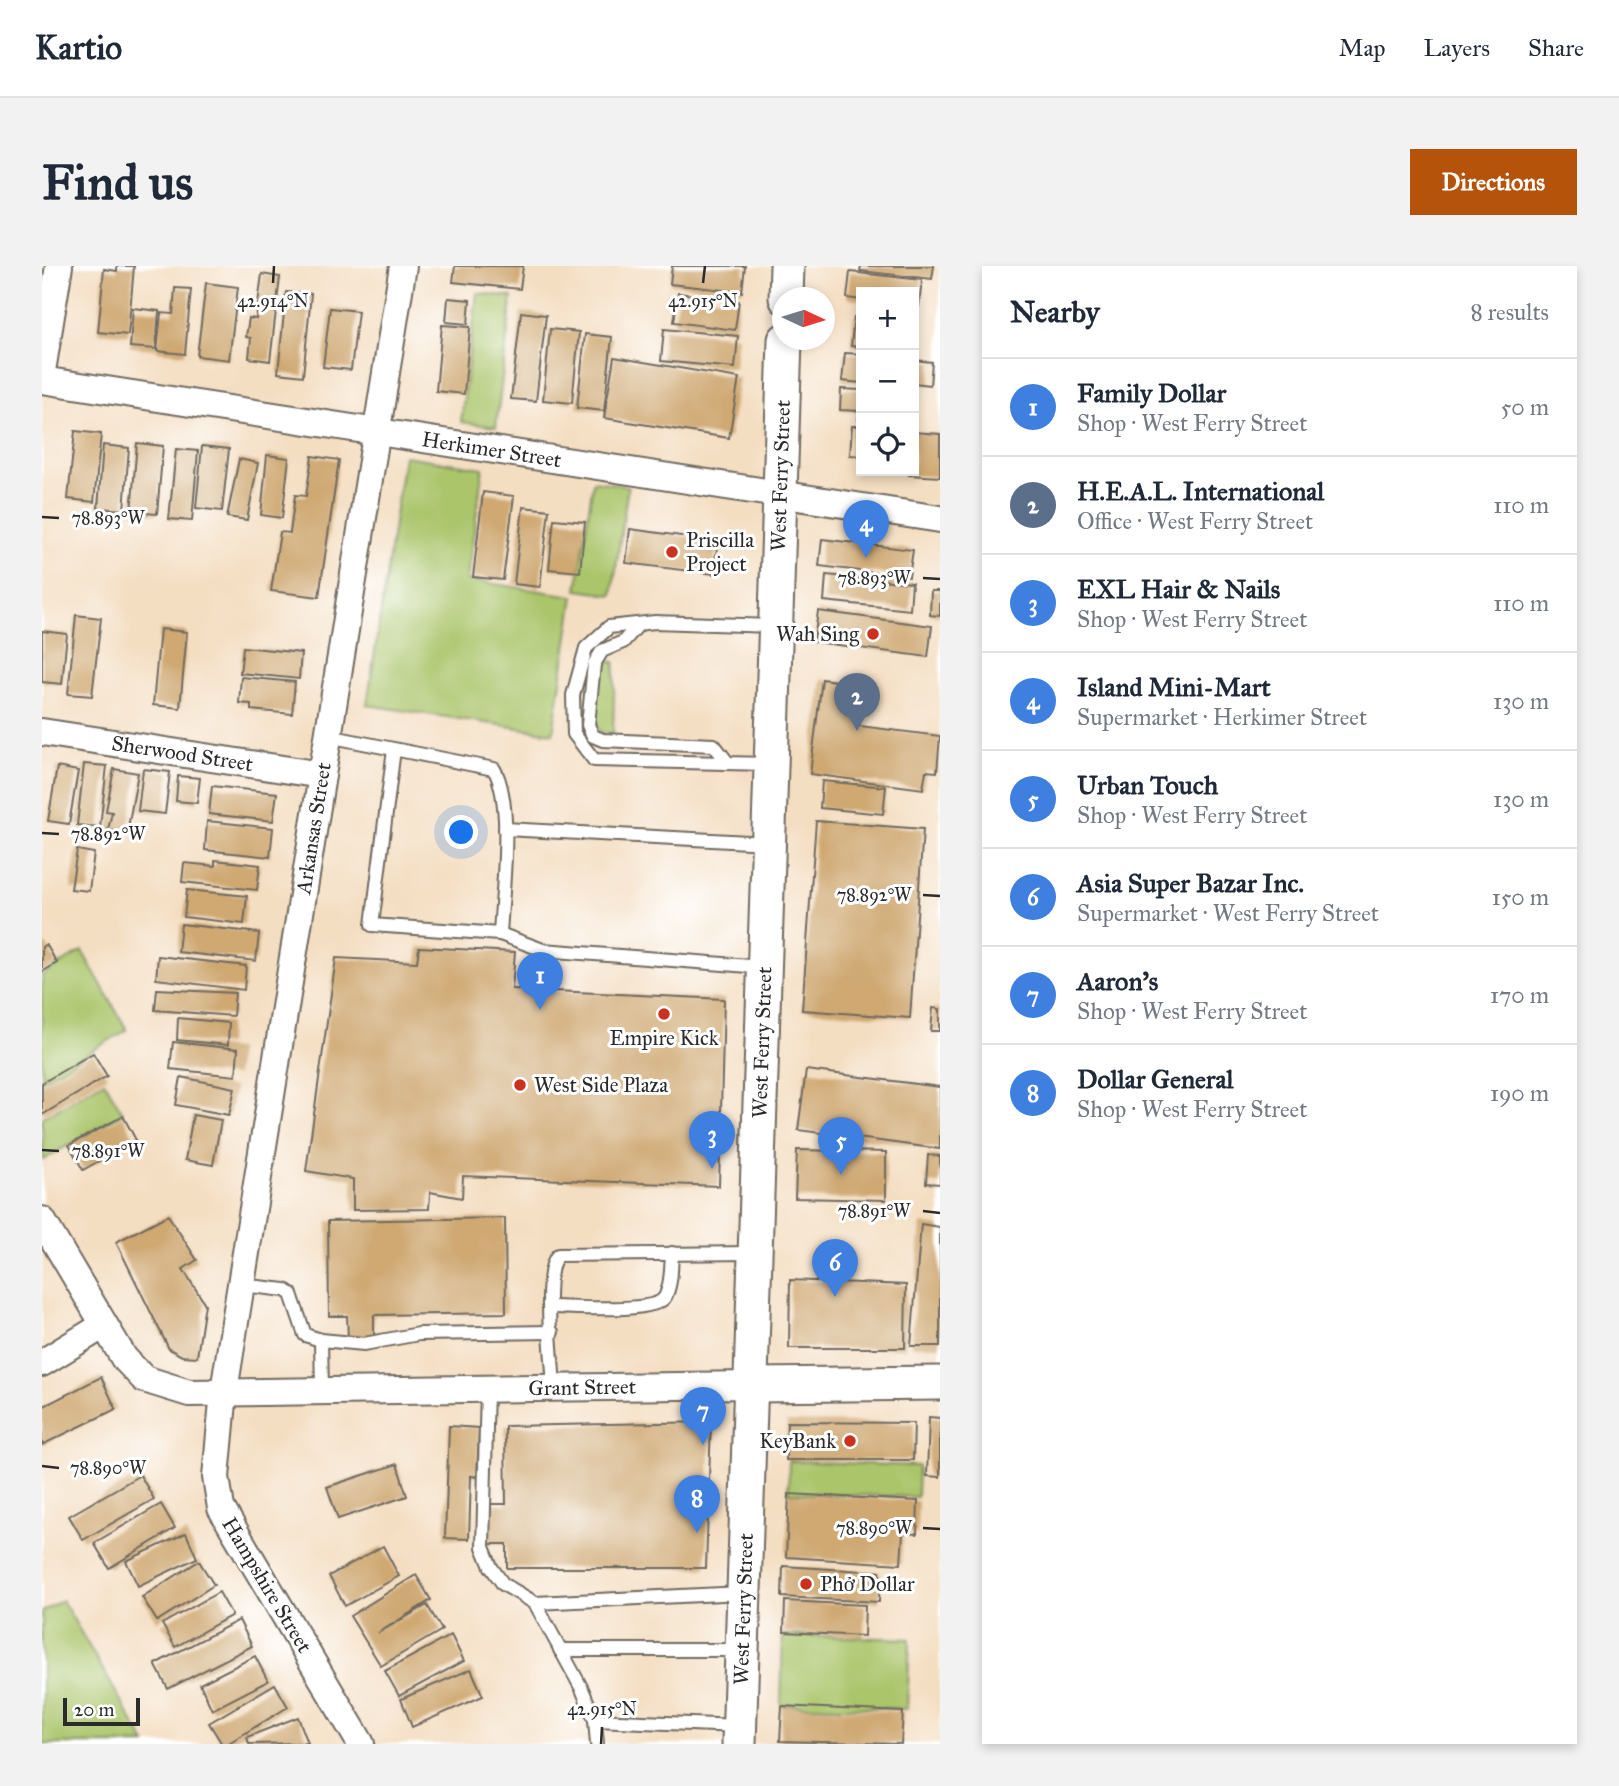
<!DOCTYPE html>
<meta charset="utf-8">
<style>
:root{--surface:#fff;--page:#f2f2f3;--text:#1f2937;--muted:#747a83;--line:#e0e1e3;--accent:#b45309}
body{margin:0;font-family:"IM FELL Great Primer",serif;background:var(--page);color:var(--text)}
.controls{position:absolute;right:21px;top:21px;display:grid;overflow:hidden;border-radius:0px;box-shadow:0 4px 10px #0003}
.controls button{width:63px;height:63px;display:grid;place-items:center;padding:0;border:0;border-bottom:2px solid var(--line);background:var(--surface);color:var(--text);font:35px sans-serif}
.compass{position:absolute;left:730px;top:21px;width:63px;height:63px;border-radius:50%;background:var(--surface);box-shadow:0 4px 10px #0003;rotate:94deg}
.scale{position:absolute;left:21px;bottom:18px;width:77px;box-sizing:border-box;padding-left:7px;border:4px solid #2b2b2b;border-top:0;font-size:19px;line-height:24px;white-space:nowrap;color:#2b2b2b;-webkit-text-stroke:5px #fff;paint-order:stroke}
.you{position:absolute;left:420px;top:567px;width:24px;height:24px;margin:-18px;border:5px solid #fff;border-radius:50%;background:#1a73e8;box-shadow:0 0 0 10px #1a73e833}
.badge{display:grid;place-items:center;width:46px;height:46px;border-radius:50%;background:var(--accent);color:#fff;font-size:23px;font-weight:700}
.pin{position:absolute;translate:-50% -58px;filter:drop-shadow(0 2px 4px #0008)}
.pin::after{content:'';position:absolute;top:37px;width:24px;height:21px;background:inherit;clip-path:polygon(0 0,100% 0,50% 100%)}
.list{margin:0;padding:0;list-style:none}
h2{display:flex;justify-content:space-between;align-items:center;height:91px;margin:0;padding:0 28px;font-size:30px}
h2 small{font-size:23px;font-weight:400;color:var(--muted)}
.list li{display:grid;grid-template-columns:46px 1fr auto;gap:21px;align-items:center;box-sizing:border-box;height:98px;padding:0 28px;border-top:2px solid var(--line)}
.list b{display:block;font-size:26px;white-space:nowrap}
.list p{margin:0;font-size:23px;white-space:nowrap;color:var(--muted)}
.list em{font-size:23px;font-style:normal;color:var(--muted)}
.icon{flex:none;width:38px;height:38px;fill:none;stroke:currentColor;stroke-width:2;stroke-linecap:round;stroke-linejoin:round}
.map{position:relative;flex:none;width:898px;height:1478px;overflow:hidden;border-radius:0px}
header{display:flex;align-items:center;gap:42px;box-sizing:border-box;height:98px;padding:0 35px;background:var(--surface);border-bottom:2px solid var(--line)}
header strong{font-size:33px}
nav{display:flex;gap:38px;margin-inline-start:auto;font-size:24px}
.intro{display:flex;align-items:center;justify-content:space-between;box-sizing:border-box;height:168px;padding:0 42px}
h1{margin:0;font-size:49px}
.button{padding:18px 32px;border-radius:0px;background:var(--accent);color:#fff;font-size:24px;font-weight:700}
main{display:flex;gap:42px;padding:0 42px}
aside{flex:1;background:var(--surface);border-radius:0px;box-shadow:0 4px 10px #0003}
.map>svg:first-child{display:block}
.green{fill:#aac56b;stroke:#6a784b;stroke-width:2}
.building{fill:#cfa872}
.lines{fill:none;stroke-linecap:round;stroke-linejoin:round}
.service-casing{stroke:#716a60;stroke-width:16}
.minor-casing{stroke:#716a60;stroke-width:30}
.tertiary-casing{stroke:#716a60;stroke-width:37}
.service{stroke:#fff;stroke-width:12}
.minor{stroke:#fff;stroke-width:26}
.tertiary{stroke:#fff;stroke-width:33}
.ticks{fill:none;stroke:#2b2b2b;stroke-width:2.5}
.poi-dot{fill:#c8321e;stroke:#fff;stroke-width:2.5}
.labels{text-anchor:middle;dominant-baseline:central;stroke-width:6;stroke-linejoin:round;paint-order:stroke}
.street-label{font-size:21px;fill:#2b2b2b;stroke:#fff}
.poi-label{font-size:21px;fill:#2b2b2b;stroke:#fff;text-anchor:start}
.ticks-label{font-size:18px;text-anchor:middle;fill:#2b2b2b;stroke:#fff;stroke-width:6;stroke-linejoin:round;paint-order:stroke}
</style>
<header>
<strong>Kartio</strong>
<nav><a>Map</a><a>Layers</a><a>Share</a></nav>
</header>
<div class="intro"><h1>Find us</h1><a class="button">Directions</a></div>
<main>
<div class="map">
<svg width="898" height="1478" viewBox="0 0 898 1478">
<rect width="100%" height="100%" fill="#fff"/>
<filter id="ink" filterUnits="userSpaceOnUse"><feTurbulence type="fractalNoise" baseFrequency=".0143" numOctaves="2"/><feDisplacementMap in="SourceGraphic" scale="14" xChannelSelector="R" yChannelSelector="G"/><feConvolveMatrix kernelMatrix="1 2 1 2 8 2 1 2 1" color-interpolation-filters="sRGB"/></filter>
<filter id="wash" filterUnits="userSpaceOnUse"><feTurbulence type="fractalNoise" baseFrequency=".00686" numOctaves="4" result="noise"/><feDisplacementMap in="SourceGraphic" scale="28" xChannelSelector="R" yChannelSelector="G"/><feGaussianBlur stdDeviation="1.57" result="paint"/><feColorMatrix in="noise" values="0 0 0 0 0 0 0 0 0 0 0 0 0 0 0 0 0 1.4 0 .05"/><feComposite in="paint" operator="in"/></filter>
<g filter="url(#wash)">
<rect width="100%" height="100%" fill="#f4dec2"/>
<g class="green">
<path d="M 435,27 L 470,31 L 454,161 L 419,156 Z"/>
<path d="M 362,190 L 441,202 L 425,314 L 532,330 L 511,467 L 325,439 Z"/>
<path d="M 551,215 L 586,220 L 570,329 L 535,324 Z"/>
<path d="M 561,395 L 573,396 L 571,467 L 559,467 L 551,454 L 556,413 Z"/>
<path d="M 40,685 L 85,764 L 0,814 L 0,709 Z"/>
<path d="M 62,815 L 81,847 L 1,894 L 0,852 Z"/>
<path d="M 747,1195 L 876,1200 L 875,1231 L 746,1227 Z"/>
<path d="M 20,1334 L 104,1478 L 0,1478 L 0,1346 Z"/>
<path d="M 741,1369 L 868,1373 L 865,1443 L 739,1439 Z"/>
</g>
<g id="blocks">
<g class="building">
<path d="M 75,0 L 92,0 L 86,69 L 56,66 L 62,3 L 75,5 Z"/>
<path d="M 413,0 L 481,0 L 478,23 L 411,16 Z"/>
<path d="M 630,0 L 703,0 L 700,26 L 628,18 Z"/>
<path d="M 819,0 L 892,0 L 890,13 L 818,5 Z"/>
<path d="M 808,6 L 880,14 L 877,40 L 872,40 L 872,26 L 819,26 L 819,34 L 805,32 Z"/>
<path d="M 220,8 L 238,11 L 228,95 L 207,92 L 209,72 L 204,71 L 207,52 L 214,53 Z"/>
<path d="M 164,17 L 196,21 L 187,94 L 155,90 Z"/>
<path d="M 133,22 L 149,23 L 143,88 L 115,85 L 119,47 L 131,48 Z"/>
<path d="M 244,26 L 269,28 L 261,110 L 236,107 Z"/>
<path d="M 636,27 L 697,35 L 693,64 L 632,56 Z"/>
<path d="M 406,32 L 428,34 L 426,58 L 404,56 Z"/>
<path d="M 91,42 L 117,45 L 114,83 L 88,81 Z"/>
<path d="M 288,42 L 316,45 L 309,104 L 281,101 Z"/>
<path d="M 479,46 L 504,49 L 494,135 L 469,133 Z"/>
<path d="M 812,51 L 819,52 L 819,81 L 809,80 Z"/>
<path d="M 400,59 L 428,61 L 422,128 L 394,125 Z"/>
<path d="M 508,63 L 537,66 L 530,137 L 501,134 Z"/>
<path d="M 622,63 L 696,70 L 693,102 L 619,95 Z"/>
<path d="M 543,68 L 570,71 L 562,145 L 535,142 Z"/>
<path d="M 803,87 L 819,88 L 819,117 L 800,115 Z"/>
<path d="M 572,91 L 697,112 L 687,172 L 562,152 Z"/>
<path d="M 872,94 L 890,96 L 888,119 L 872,117 Z"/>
<path d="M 799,123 L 819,124 L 819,155 L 816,154 L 817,145 L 798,144 Z"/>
<path d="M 810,160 L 819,160 L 819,190 L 808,189 Z"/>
<path d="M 33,165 L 59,168 L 52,236 L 26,233 Z"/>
<path d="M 872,166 L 898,168 L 898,211 L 867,209 L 868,205 L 872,205 Z"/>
<path d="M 95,177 L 121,180 L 115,248 L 89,246 Z"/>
<path d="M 61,179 L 87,182 L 82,244 L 56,242 Z"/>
<path d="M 160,180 L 187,183 L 180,245 L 154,242 Z"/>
<path d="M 134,183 L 156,185 L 150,255 L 127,253 Z"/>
<path d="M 225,189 L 247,192 L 240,252 L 219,249 Z"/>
<path d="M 270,190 L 297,194 L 277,331 L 229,325 L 238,266 L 248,267 L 253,229 L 264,230 Z"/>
<path d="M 197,193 L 216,197 L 205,254 L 185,251 Z"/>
<path d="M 441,226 L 472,230 L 461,314 L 431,311 Z"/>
<path d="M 481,241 L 507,244 L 498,321 L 472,318 Z"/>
<path d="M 512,253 L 543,256 L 538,306 L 507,303 Z"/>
<path d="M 588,263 L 676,275 L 671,308 L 584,297 Z"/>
<path d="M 780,273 L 871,284 L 867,311 L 777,300 Z"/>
<path d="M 784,309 L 870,317 L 868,344 L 782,335 Z"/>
<path d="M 889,325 L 898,325 L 898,350 L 888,349 Z"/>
<path d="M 776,345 L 890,360 L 886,391 L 772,376 Z"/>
<path d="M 34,349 L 59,352 L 50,430 L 26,428 Z"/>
<path d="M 118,363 L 145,366 L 138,442 L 111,439 Z"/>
<path d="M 0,365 L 25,368 L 20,418 L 0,416 Z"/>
<path d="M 201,381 L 259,387 L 257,413 L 198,407 Z"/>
<path d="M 199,411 L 253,416 L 250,448 L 209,444 L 209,438 L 197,437 Z"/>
<path d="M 780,413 L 822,419 L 817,460 L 898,470 L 895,506 L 884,505 L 881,523 L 768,508 Z"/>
<path d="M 42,498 L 65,500 L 58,561 L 35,559 Z"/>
<path d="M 15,501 L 36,505 L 27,558 L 6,555 Z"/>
<path d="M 72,503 L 96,507 L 85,567 L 66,564 L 70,546 L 64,545 Z"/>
<path d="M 101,503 L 128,506 L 123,548 L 96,545 Z"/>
<path d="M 136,510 L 158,512 L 155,537 L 134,535 Z"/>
<path d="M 780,515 L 844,521 L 841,548 L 778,542 Z"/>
<path d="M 170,520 L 235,527 L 231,555 L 167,548 Z"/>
<path d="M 165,555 L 231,562 L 228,591 L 163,584 Z"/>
<path d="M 774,555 L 881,563 L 868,752 L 760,744 Z"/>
<path d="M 35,584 L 52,587 L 47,625 L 29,623 Z"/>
<path d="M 173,594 L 218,599 L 215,624 L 140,616 L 142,597 L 173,600 Z"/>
<path d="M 145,624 L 205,630 L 202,658 L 142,651 Z"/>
<path d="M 139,658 L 217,667 L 214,695 L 136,686 Z"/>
<path d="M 4,678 L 15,697 L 0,706 L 0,681 Z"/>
<path d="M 377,681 L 473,686 L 470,723 L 682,733 L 677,920 L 421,910 L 420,932 L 388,926 L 387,943 L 311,944 L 311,913 L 264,905 L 294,692 L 375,696 Z"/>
<path d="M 116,690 L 204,700 L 202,724 L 114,713 Z"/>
<path d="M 115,723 L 193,727 L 191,750 L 113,744 Z"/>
<path d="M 891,742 L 898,743 L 898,765 L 889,765 Z"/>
<path d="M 136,752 L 187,757 L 186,779 L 135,774 Z"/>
<path d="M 131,776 L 196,783 L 194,810 L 128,803 Z"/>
<path d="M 51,787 L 65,810 L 0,849 L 0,817 Z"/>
<path d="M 764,804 L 898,821 L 898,883 L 756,864 Z"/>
<path d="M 139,811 L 193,822 L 187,849 L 134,839 Z"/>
<path d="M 151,849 L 179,854 L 171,899 L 143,894 Z"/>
<path d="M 81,850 L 94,874 L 41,904 L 27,879 Z"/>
<path d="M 755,884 L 844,886 L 844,934 L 753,932 Z"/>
<path d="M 886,889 L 898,890 L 898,918 L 884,917 Z"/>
<path d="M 126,949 L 155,994 L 141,1003 L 163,1038 L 155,1091 L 140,1090 L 127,1083 L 74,976 Z"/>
<path d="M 463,952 L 464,1047 L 332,1049 L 332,1071 L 306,1071 L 305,1050 L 287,1050 L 286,955 Z"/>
<path d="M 879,958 L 898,961 L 898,1080 L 869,1080 Z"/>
<path d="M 748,1014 L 864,1019 L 863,1082 L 747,1082 Z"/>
<path d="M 59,1111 L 74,1143 L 0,1179 L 0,1141 Z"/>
<path d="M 887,1151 L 898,1152 L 898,1211 L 885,1210 Z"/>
<path d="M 669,1156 L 664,1302 L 465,1302 L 465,1278 L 447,1278 L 447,1238 L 464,1238 L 463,1160 Z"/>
<path d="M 745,1156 L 872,1157 L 871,1194 L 744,1194 Z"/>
<path d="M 407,1160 L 437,1162 L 435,1211 L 429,1210 L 427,1273 L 403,1272 Z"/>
<path d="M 355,1198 L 365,1230 L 296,1253 L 285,1221 Z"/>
<path d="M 98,1209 L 112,1233 L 41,1274 L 27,1250 Z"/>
<path d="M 747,1228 L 876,1235 L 875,1268 L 861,1267 L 859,1298 L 744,1291 Z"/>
<path d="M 119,1238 L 133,1262 L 67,1302 L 52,1277 Z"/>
<path d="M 144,1267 L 155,1292 L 96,1320 L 84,1295 Z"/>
<path d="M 341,1280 L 357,1310 L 303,1340 L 287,1310 Z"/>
<path d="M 157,1295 L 172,1319 L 115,1355 L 100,1331 Z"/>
<path d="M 741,1300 L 838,1306 L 837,1336 L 740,1331 Z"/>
<path d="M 374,1309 L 389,1334 L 336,1367 L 385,1339 L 400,1364 L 339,1400 L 308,1350 Z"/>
<path d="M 177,1326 L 190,1349 L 133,1381 L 120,1358 Z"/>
<path d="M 743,1335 L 823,1339 L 822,1370 L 742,1366 Z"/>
<path d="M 197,1354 L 210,1380 L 126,1423 L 113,1398 Z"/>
<path d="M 409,1369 L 422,1395 L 357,1430 L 343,1405 Z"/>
<path d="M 213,1390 L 226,1415 L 170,1444 L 158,1418 Z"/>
<path d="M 429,1403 L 441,1430 L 370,1461 L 359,1433 Z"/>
<path d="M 233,1418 L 246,1441 L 185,1478 L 180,1478 L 167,1457 Z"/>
<path d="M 740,1440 L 861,1446 L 859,1478 L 738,1475 Z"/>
<path d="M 256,1451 L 266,1477 L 207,1478 L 205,1471 Z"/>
</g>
</g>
</g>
<g filter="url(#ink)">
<use href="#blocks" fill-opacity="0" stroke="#716a60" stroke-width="2"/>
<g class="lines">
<defs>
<g id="service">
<path d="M 597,358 L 581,376 L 560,385 L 552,398 L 546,459 L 551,470 L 561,474 L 672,479 L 686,497"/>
<path d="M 286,470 L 452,503 C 472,538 460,626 458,668 L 330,659 L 352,483"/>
<path d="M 727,498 L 552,494 L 532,468 L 531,429 L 544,382 L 567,361 L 613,356 L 733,360"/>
<path d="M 463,563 L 726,577"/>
<path d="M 458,668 L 501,684 L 720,701"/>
<path d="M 199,1019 L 243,1024 L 249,1028 L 263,1069 L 279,1074 L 322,1078 L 377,1068 L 510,1066"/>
<path d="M 509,1041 C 529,1041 613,1048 623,1031 C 630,1018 629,1000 630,987"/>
<path d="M 279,1074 L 280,1124"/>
<path d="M 512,1121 C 511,1095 499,1005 516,989 L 712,987"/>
<path d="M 445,1122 L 441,1281 L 449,1301 L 461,1318 L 493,1337 L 540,1423 L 553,1454 L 697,1460"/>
<path d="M 493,1337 L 701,1327"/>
<path d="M 518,1384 L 699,1384"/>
<path d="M 553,1454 L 555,1478"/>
</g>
<g id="minor">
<path d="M 0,105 L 17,0"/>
<path id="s1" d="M 0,114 L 898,253"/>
<path id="s2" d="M 0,466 L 280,509"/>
<path id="s3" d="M 0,954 L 82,1092 L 102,1113 L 147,1127 L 708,1119"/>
<path d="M 0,1097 L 62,1059"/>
<path id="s4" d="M 319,1478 L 179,1242 L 174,1211 L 182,1125 L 361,0"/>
</g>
<g id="tertiary">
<path d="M 744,32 L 745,0"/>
<path d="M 708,1119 L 898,1117"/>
<path id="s5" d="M 697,1478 L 743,74"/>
</g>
</defs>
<use href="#service" class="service-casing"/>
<use href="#minor" class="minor-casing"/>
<use href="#tertiary" class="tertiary-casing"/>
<use href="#service" class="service"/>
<use href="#minor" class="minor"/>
<use href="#tertiary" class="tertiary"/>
</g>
</g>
<path class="ticks" d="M 231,17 L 232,0M 661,17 L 663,0M 0,251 L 17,252M 881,312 L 898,313M 0,567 L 17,568M 881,629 L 898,630M 0,884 L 17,885M 881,945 L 898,947M 0,1200 L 17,1202M 881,1262 L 898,1263M 559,1478 L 560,1461"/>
<g class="poi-dot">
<circle cx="630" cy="286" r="7"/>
<circle cx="831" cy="368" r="7"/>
<circle cx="622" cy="748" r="7"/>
<circle cx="478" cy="819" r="7"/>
<circle cx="808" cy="1175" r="7"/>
<circle cx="764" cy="1318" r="7"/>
</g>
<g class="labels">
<g class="street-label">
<text stroke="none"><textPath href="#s1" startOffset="455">Herkimer Street</textPath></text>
<text stroke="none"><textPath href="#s5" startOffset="1269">West Ferry Street</textPath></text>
<text stroke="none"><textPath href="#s2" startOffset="142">Sherwood Street</textPath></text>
<text stroke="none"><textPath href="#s4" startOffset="962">Arkansas Street</textPath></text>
<text stroke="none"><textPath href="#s5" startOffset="702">West Ferry Street</textPath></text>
<text stroke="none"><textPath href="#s3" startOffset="630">Grant Street</textPath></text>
<text transform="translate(225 1319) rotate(59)">Hampshire Street</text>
<text stroke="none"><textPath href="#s5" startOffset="135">West Ferry Street</textPath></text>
</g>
<g class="poi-label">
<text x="644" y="274">Priscilla<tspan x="644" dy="24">Project</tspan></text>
<text x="817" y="368" text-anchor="end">Wah Sing</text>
<text x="622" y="772" text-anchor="middle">Empire Kick</text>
<text x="492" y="819">West Side Plaza</text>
<text x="794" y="1175" text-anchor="end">KeyBank</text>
<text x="778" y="1318">Phở Dollar</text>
</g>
</g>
<g class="ticks-label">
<text x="231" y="41">42.914°N</text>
<text x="661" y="41">42.915°N</text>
<text x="66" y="258">78.893°W</text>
<text x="832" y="318">78.893°W</text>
<text x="66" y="574">78.892°W</text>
<text x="832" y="635">78.892°W</text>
<text x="66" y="891">78.891°W</text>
<text x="832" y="951">78.891°W</text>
<text x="66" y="1208">78.890°W</text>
<text x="832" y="1268">78.890°W</text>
<text x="560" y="1449">42.915°N</text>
</g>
</svg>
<div class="controls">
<button>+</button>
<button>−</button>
<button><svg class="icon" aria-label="locate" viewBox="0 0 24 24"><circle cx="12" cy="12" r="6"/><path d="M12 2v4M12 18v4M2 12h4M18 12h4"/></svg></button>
</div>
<svg class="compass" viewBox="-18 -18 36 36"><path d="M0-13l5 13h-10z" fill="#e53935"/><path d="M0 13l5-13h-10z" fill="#747a83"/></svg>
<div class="scale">20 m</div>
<div class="you"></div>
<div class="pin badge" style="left:498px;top:744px;background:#3f7fe0">1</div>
<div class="pin badge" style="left:815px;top:465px;background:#5c6f8a">2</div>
<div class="pin badge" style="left:670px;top:903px;background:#3f7fe0">3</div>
<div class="pin badge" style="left:824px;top:292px;background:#3f7fe0">4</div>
<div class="pin badge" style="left:799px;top:909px;background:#3f7fe0">5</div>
<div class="pin badge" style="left:793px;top:1031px;background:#3f7fe0">6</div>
<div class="pin badge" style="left:661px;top:1179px;background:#3f7fe0">7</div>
<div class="pin badge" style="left:655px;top:1267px;background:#3f7fe0">8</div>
</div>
<aside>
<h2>Nearby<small>8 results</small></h2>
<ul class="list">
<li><span class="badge" style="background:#3f7fe0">1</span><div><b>Family Dollar</b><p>Shop · West Ferry Street</p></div><em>50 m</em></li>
<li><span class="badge" style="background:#5c6f8a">2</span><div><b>H.E.A.L. International</b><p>Office · West Ferry Street</p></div><em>110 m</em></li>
<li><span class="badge" style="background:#3f7fe0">3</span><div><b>EXL Hair &amp; Nails</b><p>Shop · West Ferry Street</p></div><em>110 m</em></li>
<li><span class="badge" style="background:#3f7fe0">4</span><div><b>Island Mini-Mart</b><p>Supermarket · Herkimer Street</p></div><em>130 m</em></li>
<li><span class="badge" style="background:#3f7fe0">5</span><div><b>Urban Touch</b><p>Shop · West Ferry Street</p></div><em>130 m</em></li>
<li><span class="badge" style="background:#3f7fe0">6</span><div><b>Asia Super Bazar Inc.</b><p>Supermarket · West Ferry Street</p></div><em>150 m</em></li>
<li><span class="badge" style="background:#3f7fe0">7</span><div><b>Aaron's</b><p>Shop · West Ferry Street</p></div><em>170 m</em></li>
<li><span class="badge" style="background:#3f7fe0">8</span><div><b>Dollar General</b><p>Shop · West Ferry Street</p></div><em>190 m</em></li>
</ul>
</aside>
</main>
